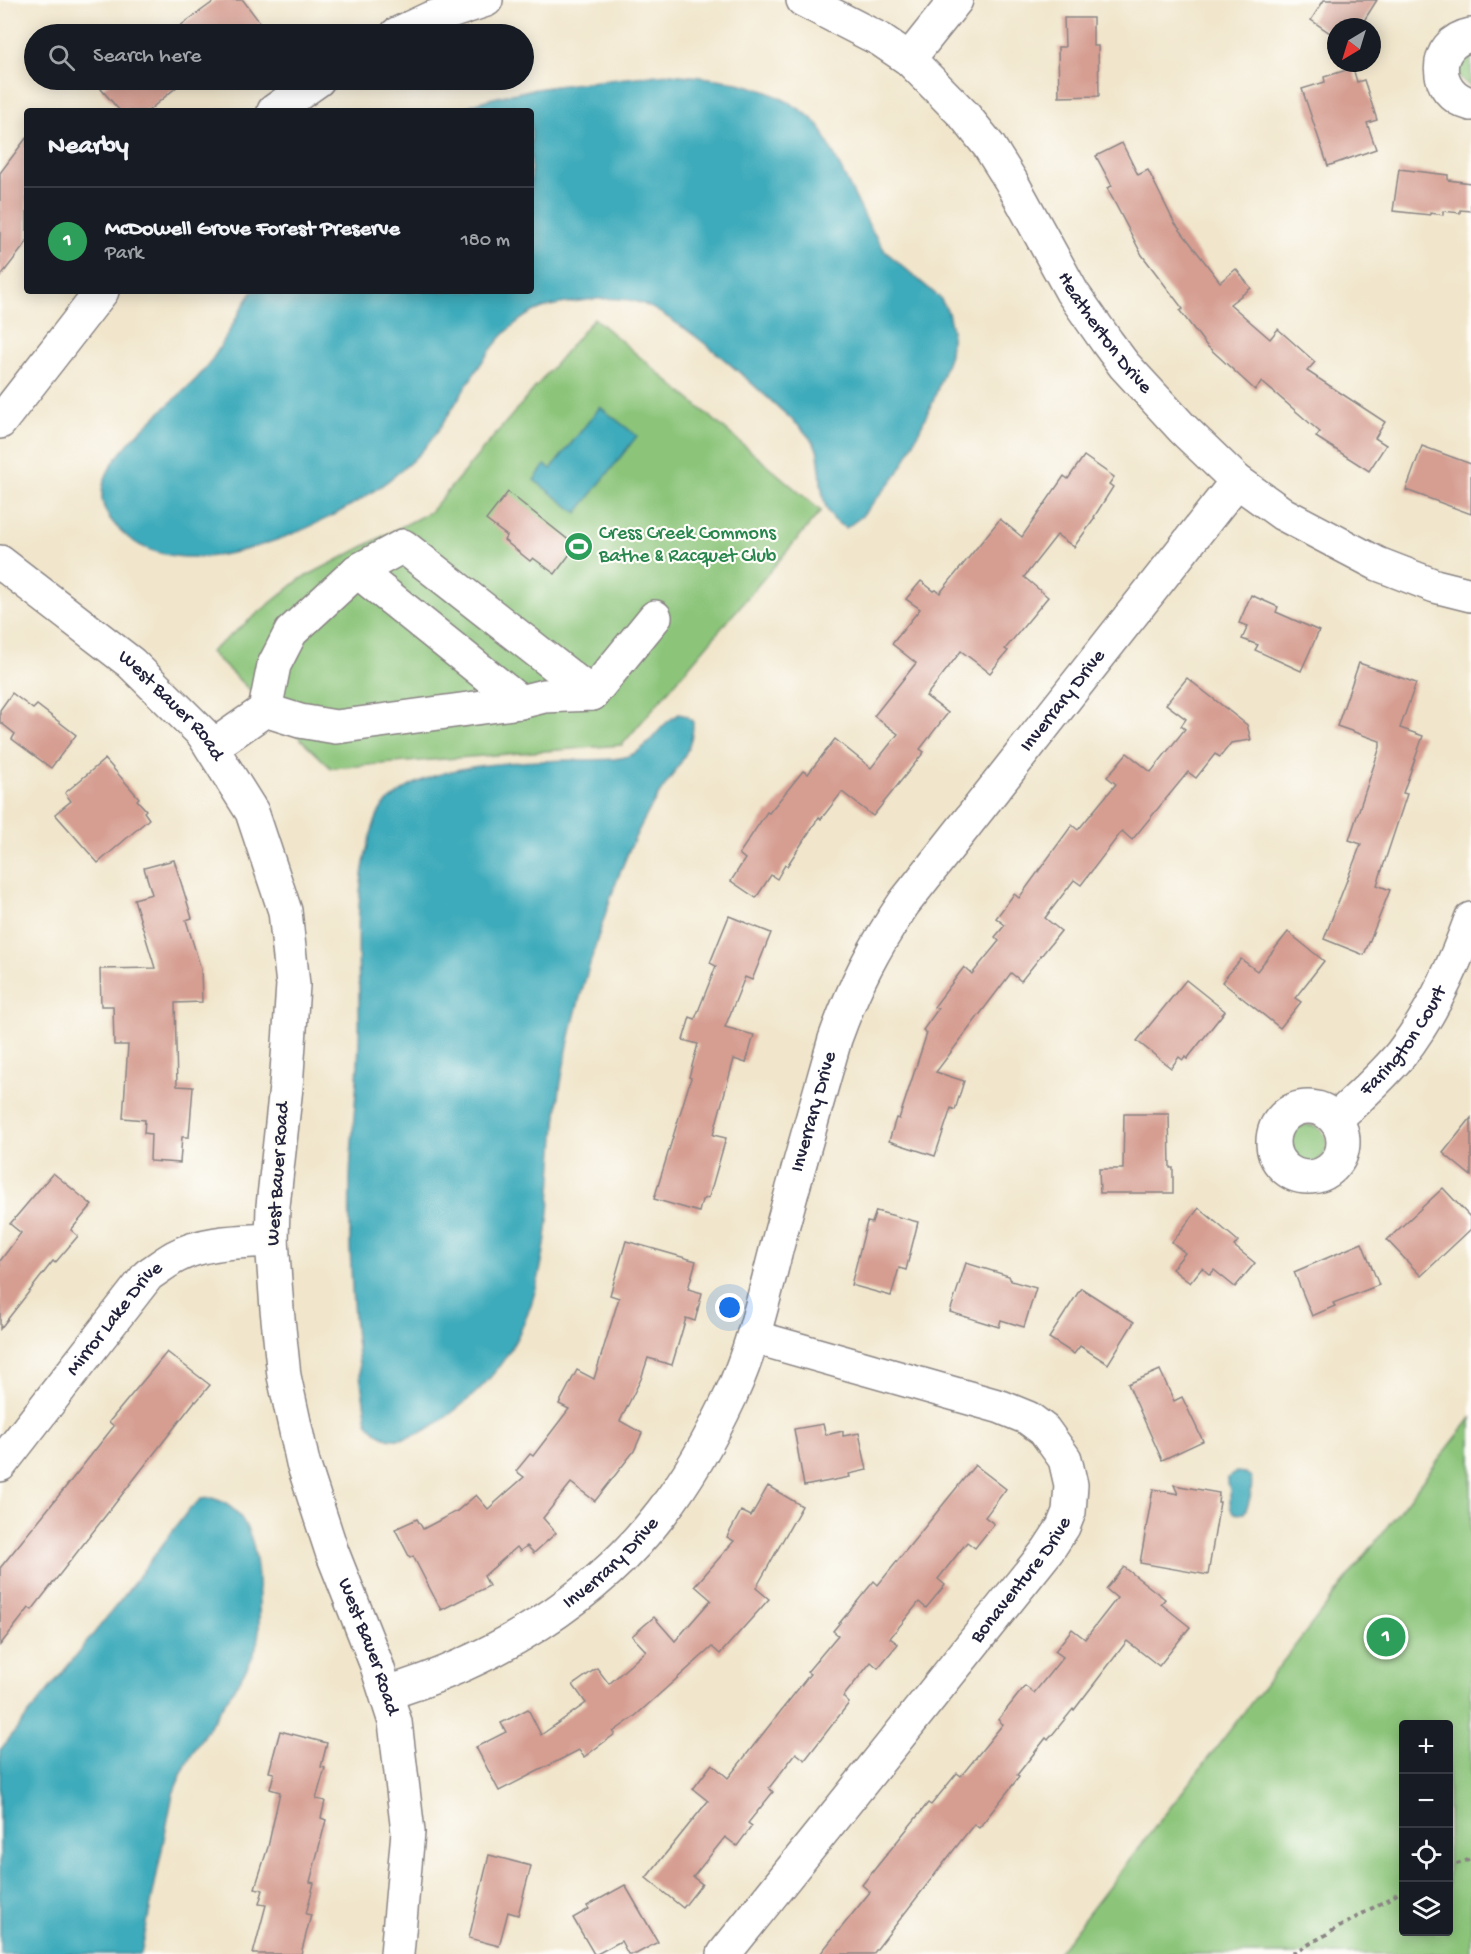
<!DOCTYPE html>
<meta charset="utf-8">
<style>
:root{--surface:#171b24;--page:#242831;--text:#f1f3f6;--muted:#9ea1a6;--line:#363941;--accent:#d690ce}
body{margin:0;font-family:"Gochi Hand",sans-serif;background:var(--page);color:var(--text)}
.controls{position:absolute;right:18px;bottom:18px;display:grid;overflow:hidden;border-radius:6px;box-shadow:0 3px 15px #0003}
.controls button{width:54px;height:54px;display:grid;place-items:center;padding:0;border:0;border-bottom:2px solid var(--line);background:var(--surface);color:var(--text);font:30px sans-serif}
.compass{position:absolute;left:1327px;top:18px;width:54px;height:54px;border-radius:50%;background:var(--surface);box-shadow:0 3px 15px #0003;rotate:218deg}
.you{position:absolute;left:730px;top:1308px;width:21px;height:21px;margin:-15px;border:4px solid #fff;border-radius:50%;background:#1a73e8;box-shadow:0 0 0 9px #1a73e833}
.badge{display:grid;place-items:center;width:39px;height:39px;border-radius:50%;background:var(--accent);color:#fff;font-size:20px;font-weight:700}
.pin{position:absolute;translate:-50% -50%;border:3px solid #fff;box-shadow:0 2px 6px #0006}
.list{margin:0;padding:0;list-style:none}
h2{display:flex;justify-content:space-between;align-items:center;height:78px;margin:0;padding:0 24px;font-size:26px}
h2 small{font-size:20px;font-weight:400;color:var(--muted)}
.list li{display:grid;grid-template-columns:39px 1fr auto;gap:18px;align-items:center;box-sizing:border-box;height:108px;padding:0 24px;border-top:2px solid var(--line)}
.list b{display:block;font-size:22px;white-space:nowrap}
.list p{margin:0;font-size:20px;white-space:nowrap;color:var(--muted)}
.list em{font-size:20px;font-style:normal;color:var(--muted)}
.icon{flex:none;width:33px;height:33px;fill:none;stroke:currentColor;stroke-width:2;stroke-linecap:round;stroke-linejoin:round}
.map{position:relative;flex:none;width:1471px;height:1954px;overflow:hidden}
.search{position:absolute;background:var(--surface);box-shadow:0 3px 15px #0003;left:24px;top:24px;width:510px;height:66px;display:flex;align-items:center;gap:15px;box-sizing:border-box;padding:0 21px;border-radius:33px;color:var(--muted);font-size:22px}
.panel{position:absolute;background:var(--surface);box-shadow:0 3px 15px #0003;left:24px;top:108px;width:510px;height:186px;border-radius:6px}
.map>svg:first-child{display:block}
.green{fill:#8cc57a;stroke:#57745a;stroke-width:1.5;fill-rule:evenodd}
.water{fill:#3cabbb;stroke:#2f667b;stroke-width:1.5}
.building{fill:#d69d91}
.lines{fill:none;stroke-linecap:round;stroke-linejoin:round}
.minor-casing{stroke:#8a8484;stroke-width:36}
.path{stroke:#8a8484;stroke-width:4;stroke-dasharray:4.5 4.5;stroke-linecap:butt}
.minor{stroke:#fff;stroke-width:33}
.labels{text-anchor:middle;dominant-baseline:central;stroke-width:4.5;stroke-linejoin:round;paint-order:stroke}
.street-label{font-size:20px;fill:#22223b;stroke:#fdfcf7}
.leisure-label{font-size:20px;fill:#27864d;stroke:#fdfcf7;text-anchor:start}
</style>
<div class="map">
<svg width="1471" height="1954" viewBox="0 0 1471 1954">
<rect width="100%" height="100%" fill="#fdfcf7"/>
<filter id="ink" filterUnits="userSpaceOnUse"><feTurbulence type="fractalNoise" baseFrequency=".0167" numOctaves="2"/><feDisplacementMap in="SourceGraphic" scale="12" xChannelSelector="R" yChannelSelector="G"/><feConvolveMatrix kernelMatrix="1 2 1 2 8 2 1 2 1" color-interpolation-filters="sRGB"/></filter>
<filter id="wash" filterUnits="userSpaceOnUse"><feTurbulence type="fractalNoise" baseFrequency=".008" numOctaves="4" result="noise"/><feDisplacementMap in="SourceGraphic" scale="24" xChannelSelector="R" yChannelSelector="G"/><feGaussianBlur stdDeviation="1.35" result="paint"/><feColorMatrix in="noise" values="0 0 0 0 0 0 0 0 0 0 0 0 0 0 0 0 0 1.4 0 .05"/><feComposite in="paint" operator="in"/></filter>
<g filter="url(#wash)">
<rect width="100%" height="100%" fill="#f1e6cc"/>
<g class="green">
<path d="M 1471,50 L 1471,87 L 1459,77 C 1457,61 1458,60 1471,50 Z"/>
<path d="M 594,318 L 821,511 L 622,745 L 331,768 L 210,652 L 299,580 L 430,512 Z"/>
<circle cx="1308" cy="1144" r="19"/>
<path d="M 1471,1418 L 1471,1954 L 1057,1954 ZM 1448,1724 L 1448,1932 L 1404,1932 L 1404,1724 Z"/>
</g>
<g class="water">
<path d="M 670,74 C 726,79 776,84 819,125 L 871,229 L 885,251 L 940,298 L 948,312 L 952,330 L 950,354 L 934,399 L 905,461 L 896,476 L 861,517 L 846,528 C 815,514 824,477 817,450 C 814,441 806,434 800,427 C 762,393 725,357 684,328 C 668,318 653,306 634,301 C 610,295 579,301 555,305 C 491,314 461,410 421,452 C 372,502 291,542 222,555 C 192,560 155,558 130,539 C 119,530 106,518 103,504 C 91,460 173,405 198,377 C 222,351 233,319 253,291 L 531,291 L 531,111 L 459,111 C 480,99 506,95 530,90 C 577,82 623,78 670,74 Z"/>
<path d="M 600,407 L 637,436 L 577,513 L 534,480 L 545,465 L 551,469 Z"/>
<path d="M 679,714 L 687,716 L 693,722 C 694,751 674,772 659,794 C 621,853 603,921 583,987 C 573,1020 565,1055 560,1089 C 545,1197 561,1318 470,1398 C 456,1410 442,1421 426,1430 C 402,1442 385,1445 367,1422 C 354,1343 348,1261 350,1181 C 351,1134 358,1087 359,1040 C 361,972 351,903 370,837 C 373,827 377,814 383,806 C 387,802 393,798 398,794 C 440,762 524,761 577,760 C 594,759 617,762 633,754 C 652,745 660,723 679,714 Z"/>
<path d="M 1236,1472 L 1245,1473 L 1251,1477 C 1253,1487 1250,1503 1244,1513 C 1228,1517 1230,1505 1230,1493 C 1230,1487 1227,1484 1228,1478 Z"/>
<path d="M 212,1498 C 256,1510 258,1563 259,1602 C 259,1616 261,1633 256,1647 C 251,1665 237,1683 227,1699 C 207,1730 186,1759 173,1794 L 141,1954 L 0,1954 L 0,1750 L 124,1596 L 187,1512 L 201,1499 Z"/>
</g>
<g id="blocks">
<g class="building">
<path d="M 216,0 L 243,0 L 261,24 L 246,34 L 169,34 Z"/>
<path d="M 1324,0 L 1377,0 L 1360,27 L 1336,27 L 1336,37 L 1311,20 Z"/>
<path d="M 1064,18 L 1093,18 L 1093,46 L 1098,46 L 1099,96 L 1059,97 L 1058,47 L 1065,47 Z"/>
<path d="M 1353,68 L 1357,82 L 1364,80 L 1377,120 L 1367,123 L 1376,149 L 1328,166 L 1302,89 L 1325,82 L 1324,77 Z"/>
<path d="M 112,80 L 185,80 L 148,111 L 120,111 L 101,89 Z"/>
<path d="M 27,137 L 27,242 L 0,277 L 0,173 Z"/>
<path d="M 1122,143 L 1138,175 L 1148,170 L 1174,222 L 1220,282 L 1236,269 L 1251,288 L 1230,304 L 1270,339 L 1278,329 L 1315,362 L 1307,371 L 1385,422 L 1375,438 L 1386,445 L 1369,471 L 1316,437 L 1320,432 L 1262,382 L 1255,390 L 1206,345 L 1180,311 L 1183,309 L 1142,255 L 1107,188 L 1112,186 L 1096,156 Z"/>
<path d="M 1399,169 L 1448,175 L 1448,180 L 1471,183 L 1471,211 L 1460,210 L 1460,213 L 1443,211 L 1443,215 L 1430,213 L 1430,215 L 1393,211 Z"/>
<path d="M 1422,446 L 1471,464 L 1471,514 L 1406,490 Z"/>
<path d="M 1084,456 L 1114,477 L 1109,484 L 1113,487 L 1094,517 L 1095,518 L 1074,547 L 1057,535 L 1024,577 L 1048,597 L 1005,649 L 1008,651 L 990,673 L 961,651 L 926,696 L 948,713 L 920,749 L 924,752 L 873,816 L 842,792 L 821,819 L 819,817 L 787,866 L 785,865 L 777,879 L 771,875 L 756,898 L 731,881 L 745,859 L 739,854 L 767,812 L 769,813 L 803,771 L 808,774 L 835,739 L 871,768 L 898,734 L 874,716 L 916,663 L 892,644 L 920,609 L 906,599 L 921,581 L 934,591 L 936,590 L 940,593 L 1000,519 L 1022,537 L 1064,476 L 1068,479 Z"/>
<path d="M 508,492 L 576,546 L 555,574 L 533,558 L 530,561 L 504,540 L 507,536 L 486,520 Z"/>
<path d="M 1251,595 L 1278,607 L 1276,612 L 1319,631 L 1301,671 L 1255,650 L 1258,645 L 1242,639 L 1248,626 L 1239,623 Z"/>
<path d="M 1359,663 L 1416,683 L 1400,728 L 1423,736 L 1403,793 L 1407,794 L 1377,885 L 1390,890 L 1364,955 L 1324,939 L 1361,844 L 1349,840 L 1380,747 L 1380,741 L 1337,726 Z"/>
<path d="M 1187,678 L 1247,725 L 1251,740 L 1231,743 L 1220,757 L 1215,754 L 1196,778 L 1188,772 L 1132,840 L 1122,831 L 1081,885 L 1074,880 L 1045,918 L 1061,931 L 1021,981 L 1011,973 L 936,1072 L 964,1081 L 955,1110 L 951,1108 L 935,1156 L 889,1141 L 896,1118 L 899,1119 L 927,1033 L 923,1030 L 938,1009 L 934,1007 L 964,967 L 972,974 L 999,941 L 995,937 L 1005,925 L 996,918 L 1014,894 L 1019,898 L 1072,825 L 1078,830 L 1116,784 L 1107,777 L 1127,753 L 1151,772 L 1185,729 L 1181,726 L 1186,719 L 1166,704 Z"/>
<path d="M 12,693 L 33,709 L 37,705 L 76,735 L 51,768 L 12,739 L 15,734 L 0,722 L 0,710 Z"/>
<path d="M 105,759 L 139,798 L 137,800 L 146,810 L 144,812 L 149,819 L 98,863 L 55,814 L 71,801 L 65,793 Z"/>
<path d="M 174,860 L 192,918 L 186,920 L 201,969 L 202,1002 L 175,1003 L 177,1086 L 193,1087 L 189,1137 L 182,1137 L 180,1163 L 150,1161 L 151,1134 L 144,1133 L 145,1120 L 123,1118 L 128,1045 L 114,1045 L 113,1006 L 101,1006 L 100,969 L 155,968 L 134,899 L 152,894 L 144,868 Z"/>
<path d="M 729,916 L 771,933 L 752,980 L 745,977 L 725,1027 L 754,1035 L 746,1063 L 734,1059 L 713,1135 L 726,1138 L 709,1197 L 702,1200 L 699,1212 L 654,1199 L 691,1078 L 689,1077 L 698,1044 L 683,1040 L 690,1017 L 695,1019 L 716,966 L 710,963 Z"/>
<path d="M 1288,932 L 1324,961 L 1295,998 L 1301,1002 L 1280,1028 L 1222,982 L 1241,959 L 1257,971 Z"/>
<path d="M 1186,980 L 1225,1011 L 1187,1059 L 1185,1057 L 1183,1060 L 1179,1057 L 1171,1068 L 1137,1041 Z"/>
<path d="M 1124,1114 L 1169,1114 L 1170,1168 L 1173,1168 L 1173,1193 L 1100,1193 L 1099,1169 L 1123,1169 Z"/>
<path d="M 1471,1118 L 1471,1176 L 1443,1153 Z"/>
<path d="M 53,1173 L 92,1205 L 71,1230 L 78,1236 L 55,1263 L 53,1261 L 0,1329 L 0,1261 L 21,1233 L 10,1224 Z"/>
<path d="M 1443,1188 L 1471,1218 L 1471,1229 L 1421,1276 L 1387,1240 Z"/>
<path d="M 1199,1208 L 1238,1241 L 1234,1246 L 1255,1263 L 1235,1287 L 1214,1270 L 1210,1275 L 1202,1268 L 1190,1283 L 1172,1269 L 1185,1253 L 1172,1242 Z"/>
<path d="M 876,1211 L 918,1222 L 906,1270 L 899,1268 L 891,1296 L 851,1285 L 867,1222 L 872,1223 Z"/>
<path d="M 626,1241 L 696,1261 L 688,1289 L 702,1293 L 695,1321 L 686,1318 L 672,1365 L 648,1358 L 641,1379 L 620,1421 L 642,1433 L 634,1451 L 595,1501 L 571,1483 L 543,1518 L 556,1533 L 534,1553 L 527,1546 L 520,1551 L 517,1547 L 484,1576 L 489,1586 L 441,1610 L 413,1556 L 410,1558 L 395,1529 L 417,1519 L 423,1529 L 457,1511 L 476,1495 L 488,1509 L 524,1477 L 516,1471 L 530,1454 L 533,1456 L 569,1409 L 559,1404 L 577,1370 L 594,1379 L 619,1298 L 610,1295 Z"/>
<path d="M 1362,1243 L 1379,1285 L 1333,1303 L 1335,1306 L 1312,1316 L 1294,1272 Z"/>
<path d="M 966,1263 L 1009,1276 L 1011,1281 L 1036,1288 L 1024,1327 L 1001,1320 L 999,1327 L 950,1312 Z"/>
<path d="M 1081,1288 L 1134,1322 L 1108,1364 L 1080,1346 L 1074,1354 L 1049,1338 Z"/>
<path d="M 167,1352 L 210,1385 L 196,1402 L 195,1401 L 32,1610 L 29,1608 L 0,1645 L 0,1568 L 73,1478 L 114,1426 L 109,1422 Z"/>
<path d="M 1160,1370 L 1174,1401 L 1182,1397 L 1203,1441 L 1162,1460 L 1128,1384 Z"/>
<path d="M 823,1424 L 826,1435 L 843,1431 L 843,1436 L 859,1433 L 867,1470 L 849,1474 L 850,1477 L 804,1486 L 794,1429 Z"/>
<path d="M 975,1465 L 1006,1489 L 985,1517 L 994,1524 L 975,1548 L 967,1542 L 938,1579 L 945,1585 L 926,1608 L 919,1602 L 890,1638 L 898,1644 L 878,1668 L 871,1662 L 843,1697 L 849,1703 L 805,1760 L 796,1753 L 769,1788 L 773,1792 L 748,1823 L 752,1826 L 737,1846 L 725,1837 L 693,1877 L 702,1884 L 683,1908 L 646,1878 L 708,1801 L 693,1789 L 712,1764 L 728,1778 L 810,1674 L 807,1672 L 838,1635 L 833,1631 L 874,1581 L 878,1585 Z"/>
<path d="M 1174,1485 L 1219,1493 L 1218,1502 L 1220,1502 L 1208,1575 L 1140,1563 L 1153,1489 L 1178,1494 Z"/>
<path d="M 768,1486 L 802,1506 L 756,1588 L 769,1599 L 720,1654 L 712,1647 L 634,1717 L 613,1732 L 615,1734 L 584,1757 L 579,1750 L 499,1791 L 476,1747 L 506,1732 L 501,1723 L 528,1709 L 541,1735 L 586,1703 L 573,1685 L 597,1668 L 609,1684 L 646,1651 L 632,1636 L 654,1617 L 675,1641 L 711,1600 L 695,1586 L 734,1541 L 727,1537 L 741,1511 L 751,1516 Z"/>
<path d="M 1124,1567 L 1165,1599 L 1161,1604 L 1190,1627 L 1159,1666 L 1127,1641 L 1074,1710 L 1073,1709 L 1048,1740 L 1046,1738 L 1017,1775 L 1019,1777 L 979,1828 L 974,1824 L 873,1954 L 820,1954 L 870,1892 L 862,1885 L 928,1803 L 931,1805 L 957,1773 L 961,1776 L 1003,1724 L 998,1720 L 1025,1686 L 1034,1693 L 1063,1657 L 1055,1651 L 1072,1629 L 1085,1639 L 1117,1598 L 1106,1589 Z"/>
<path d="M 280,1731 L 327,1743 L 321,1767 L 325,1768 L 316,1799 L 325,1801 L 321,1818 L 326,1820 L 310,1882 L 314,1883 L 306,1914 L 311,1915 L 301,1954 L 253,1954 L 266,1905 L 259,1904 L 263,1890 L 255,1888 L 268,1847 L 280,1792 L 270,1789 L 274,1773 L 269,1772 Z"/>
<path d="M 489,1855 L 531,1866 L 518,1915 L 508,1912 L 499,1946 L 469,1938 Z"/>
<path d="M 625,1885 L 658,1942 L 636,1954 L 628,1954 L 621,1941 L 597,1954 L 594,1954 L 573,1918 L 589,1909 L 587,1906 Z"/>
</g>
</g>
</g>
<g filter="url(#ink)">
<use href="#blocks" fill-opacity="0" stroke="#8a8484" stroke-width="1.5"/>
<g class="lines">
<defs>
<g id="minor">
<path id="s1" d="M 803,0 L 881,40 L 909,59 L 964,115 L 989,146 L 1011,181 L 1072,292 L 1107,342 L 1124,365 L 1183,429 L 1237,481 L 1283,514 L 1378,564 L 1435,586 L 1471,595"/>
<path d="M 397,34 L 429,19 L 486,0"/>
<path d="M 1471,35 C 1431,43 1432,94 1471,104"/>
<path d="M 909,59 L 956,0"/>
<path d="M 274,111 L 318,80"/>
<path d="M 0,422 L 102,291"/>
<path id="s2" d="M 0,562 L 131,663 L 203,734 L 252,812 L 285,911 L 293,985 L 286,1087 L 273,1206 L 272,1240 L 277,1309 L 284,1376 L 303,1463 L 332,1552 L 376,1663 L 395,1722 L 408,1832 L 397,1954"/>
<path d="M 357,571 L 520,702"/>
<path d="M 265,710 L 274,665 L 291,632 L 357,571 L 403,546 L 592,694"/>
<path d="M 212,747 L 265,710 L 300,721 L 336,727 L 520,702 L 544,696 L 592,694 L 655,617"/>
<circle cx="1308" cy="1142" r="35"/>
<path id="s3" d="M 1336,1119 C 1358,1098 1381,1078 1401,1054 C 1432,1014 1454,966 1471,919"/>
<path id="s4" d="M 0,1465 L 148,1275 C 157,1269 166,1262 175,1257 C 204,1241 241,1242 272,1240"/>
<path id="s5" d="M 387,1693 C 493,1661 594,1601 662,1512 C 690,1476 712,1436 731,1395 C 754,1345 765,1292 779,1239 C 797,1172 816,1106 835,1039 C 854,986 873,949 904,903 L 1237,481"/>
<path id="s6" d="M 724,1954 L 1048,1550 L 1063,1527 L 1069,1512 L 1071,1485 L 1065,1459 L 1044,1430 L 1028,1418 L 1001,1407 L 754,1337"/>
</g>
</defs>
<use href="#minor" class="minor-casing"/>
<g class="path">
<path d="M 1448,1867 L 1471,1859"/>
<path d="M 1292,1954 L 1404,1890"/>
</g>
<use href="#minor" class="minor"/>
</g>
</g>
<defs>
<symbol id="stadium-disc" viewBox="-11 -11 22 22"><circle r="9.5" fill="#2e9e5b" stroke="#fdfcf7"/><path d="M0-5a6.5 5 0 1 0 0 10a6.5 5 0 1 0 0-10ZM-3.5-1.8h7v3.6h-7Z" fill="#fff"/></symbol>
</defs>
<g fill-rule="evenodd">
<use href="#stadium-disc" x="562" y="530" width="33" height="33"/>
</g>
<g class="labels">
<g class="street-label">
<text stroke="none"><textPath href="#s1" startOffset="460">Heatherton Drive</textPath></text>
<text stroke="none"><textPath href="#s5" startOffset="1252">Inverrary Drive</textPath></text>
<text stroke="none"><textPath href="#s2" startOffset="224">West Bauer Road</textPath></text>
<text stroke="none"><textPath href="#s3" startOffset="104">Farington Court</textPath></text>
<text stroke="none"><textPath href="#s5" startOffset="766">Inverrary Drive</textPath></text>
<text transform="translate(279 1174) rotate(-86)">West Bauer Road</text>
<text stroke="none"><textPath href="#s4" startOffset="186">Mirror Lake Drive</textPath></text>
<text stroke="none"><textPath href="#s5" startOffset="262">Inverrary Drive</textPath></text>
<text stroke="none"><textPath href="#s6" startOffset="478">Bonaventure Drive</textPath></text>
<text stroke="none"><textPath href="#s2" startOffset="1214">West Bauer Road</textPath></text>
</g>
<g class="leisure-label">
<text x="599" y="534">Cress Creek Commons<tspan x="599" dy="23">Bathe &amp; Racquet Club</tspan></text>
</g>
</g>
</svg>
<div class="controls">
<button>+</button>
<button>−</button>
<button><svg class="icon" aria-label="locate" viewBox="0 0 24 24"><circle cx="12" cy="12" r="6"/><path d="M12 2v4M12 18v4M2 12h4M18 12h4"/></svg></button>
<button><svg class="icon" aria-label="layers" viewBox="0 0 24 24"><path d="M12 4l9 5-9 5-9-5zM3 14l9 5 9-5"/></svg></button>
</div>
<svg class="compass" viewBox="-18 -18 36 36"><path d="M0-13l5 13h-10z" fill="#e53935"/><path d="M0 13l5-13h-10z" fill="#9ea1a6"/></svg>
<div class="you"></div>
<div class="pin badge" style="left:1386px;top:1637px;background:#2e9e5b">1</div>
<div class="search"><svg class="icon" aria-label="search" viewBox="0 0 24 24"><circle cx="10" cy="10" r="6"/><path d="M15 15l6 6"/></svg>Search here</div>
<section class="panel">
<h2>Nearby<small></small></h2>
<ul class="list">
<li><span class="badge" style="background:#2e9e5b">1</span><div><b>McDowell Grove Forest Preserve</b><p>Park</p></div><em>180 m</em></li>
</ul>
</section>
</div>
